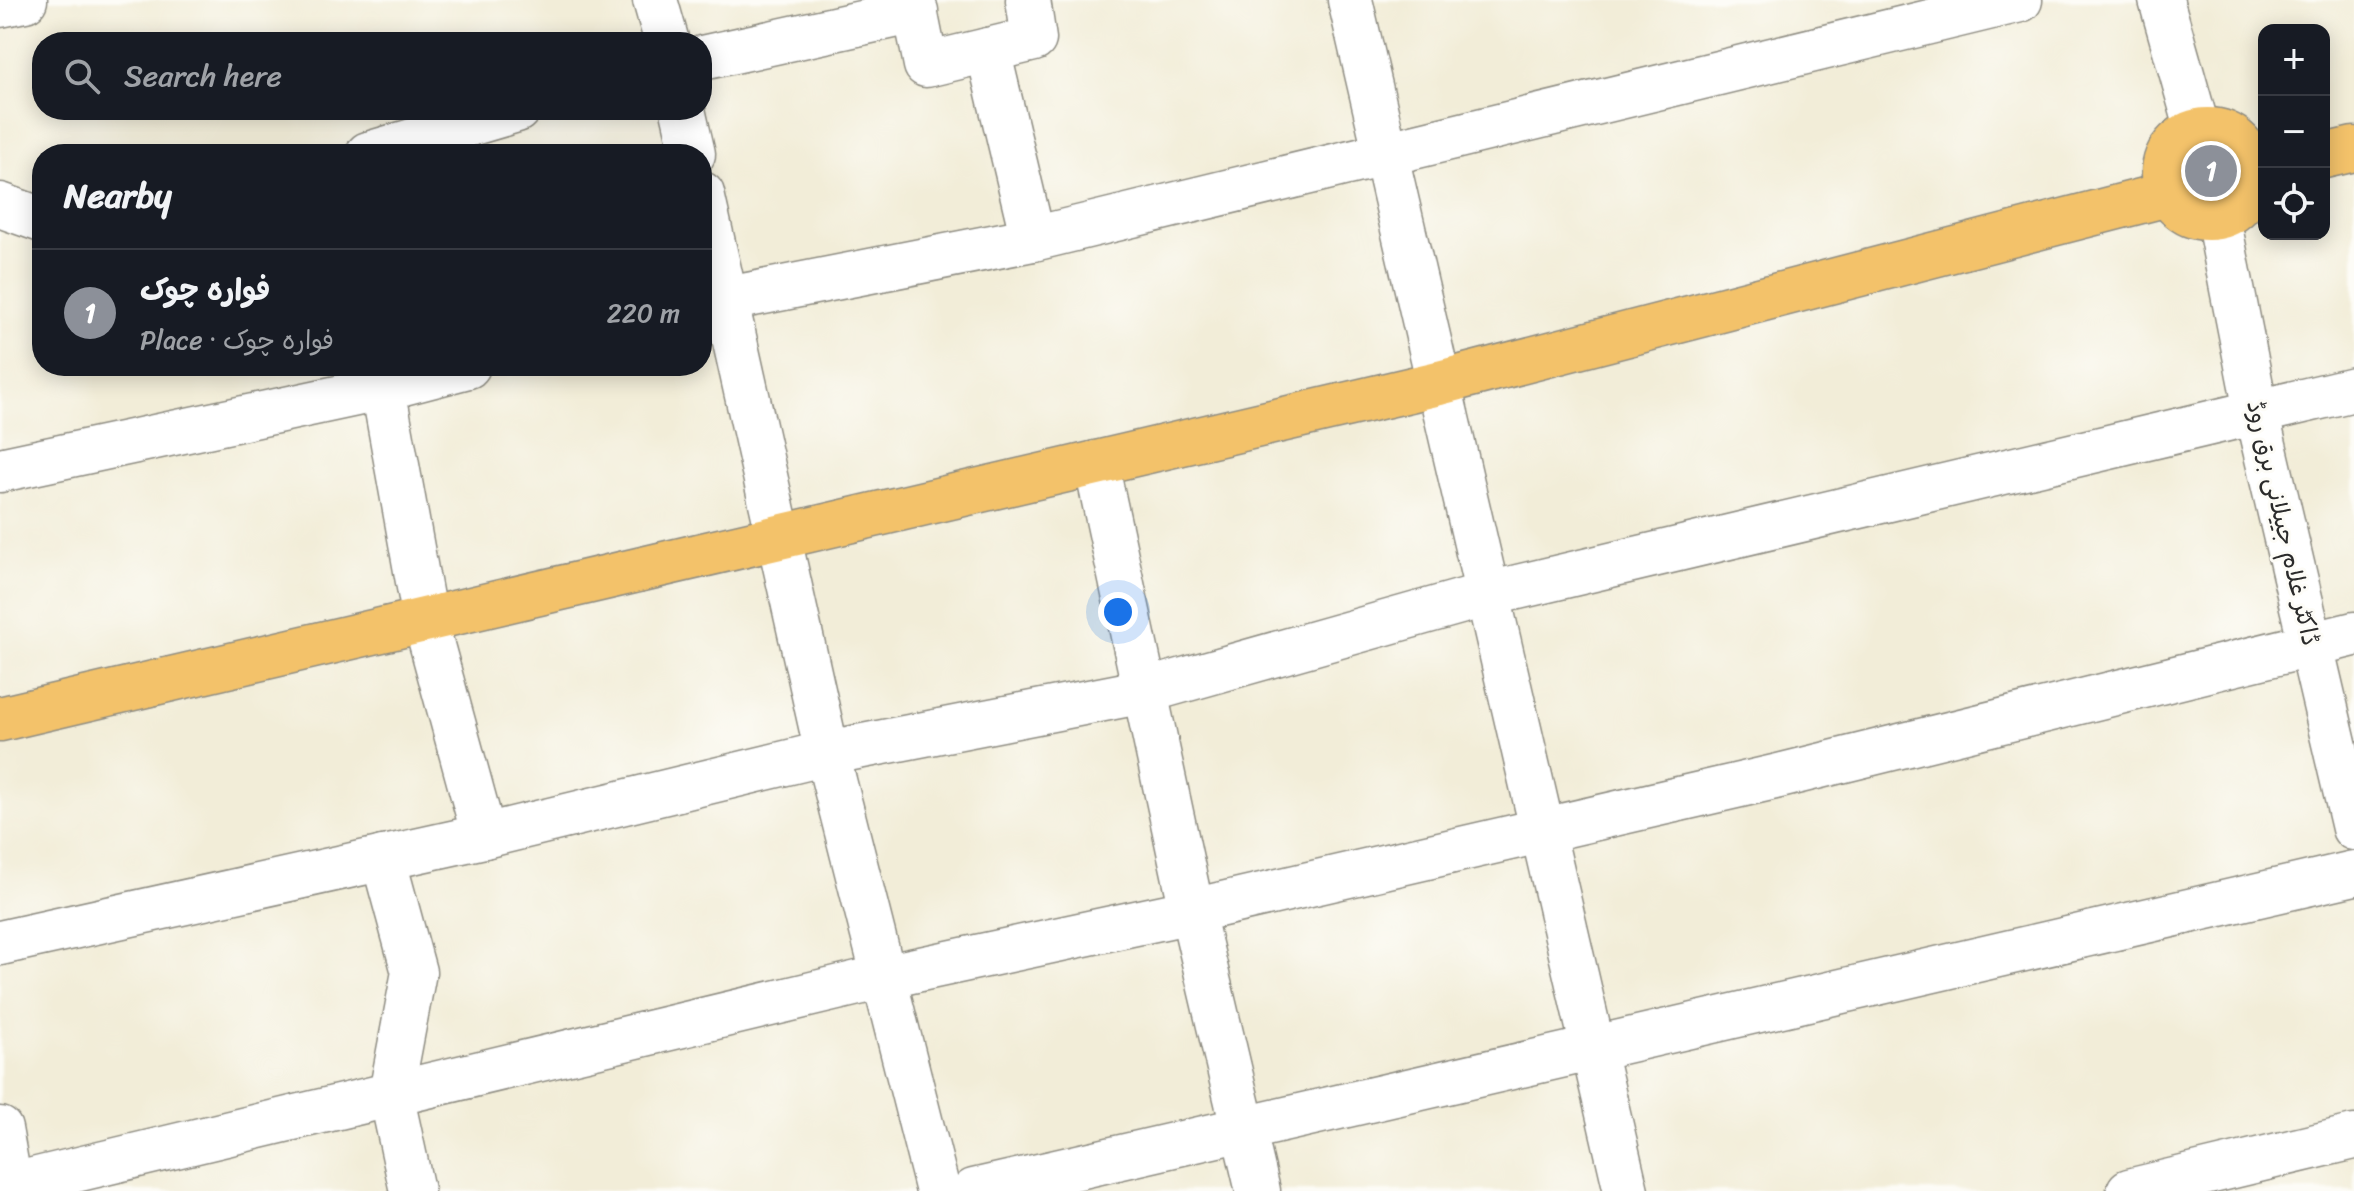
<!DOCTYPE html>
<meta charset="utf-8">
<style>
:root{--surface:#171b24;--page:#242831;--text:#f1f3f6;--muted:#9ea1a6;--line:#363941;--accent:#8c9099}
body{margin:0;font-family:Sriracha,"Playpen Sans Arabic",sans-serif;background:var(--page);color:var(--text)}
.controls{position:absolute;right:24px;top:24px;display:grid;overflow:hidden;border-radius:16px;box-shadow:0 4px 20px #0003}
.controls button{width:72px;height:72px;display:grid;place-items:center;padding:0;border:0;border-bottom:2px solid var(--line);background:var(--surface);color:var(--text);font:40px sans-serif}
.you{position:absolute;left:1118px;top:612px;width:28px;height:28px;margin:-20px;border:6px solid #fff;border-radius:50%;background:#1a73e8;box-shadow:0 0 0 12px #1a73e833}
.badge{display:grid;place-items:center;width:52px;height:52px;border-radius:50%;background:var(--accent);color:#fff;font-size:26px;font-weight:700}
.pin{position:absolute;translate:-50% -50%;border:4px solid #fff;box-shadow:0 2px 8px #0006}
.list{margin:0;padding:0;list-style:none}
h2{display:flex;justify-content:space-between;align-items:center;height:104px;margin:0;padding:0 32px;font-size:34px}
h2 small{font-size:26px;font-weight:400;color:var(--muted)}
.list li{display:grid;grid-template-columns:52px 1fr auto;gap:24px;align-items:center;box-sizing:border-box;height:128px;padding:0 32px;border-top:2px solid var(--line)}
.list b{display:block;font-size:30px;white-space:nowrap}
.list p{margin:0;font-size:26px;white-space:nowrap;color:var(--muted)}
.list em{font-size:26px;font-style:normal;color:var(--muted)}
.icon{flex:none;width:44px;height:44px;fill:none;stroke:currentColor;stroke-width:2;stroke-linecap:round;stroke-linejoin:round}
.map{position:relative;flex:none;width:2354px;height:1191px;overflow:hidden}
.search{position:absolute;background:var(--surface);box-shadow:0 4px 20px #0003;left:32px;top:32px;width:680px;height:88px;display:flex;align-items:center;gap:20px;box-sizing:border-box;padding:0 28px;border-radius:32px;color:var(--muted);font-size:30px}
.panel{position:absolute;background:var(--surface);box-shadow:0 4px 20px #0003;left:32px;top:144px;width:680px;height:232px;border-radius:32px}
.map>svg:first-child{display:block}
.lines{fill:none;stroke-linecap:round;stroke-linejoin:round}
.minor-casing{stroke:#8e8c82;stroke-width:47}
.major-casing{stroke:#8e8c82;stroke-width:47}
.minor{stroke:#fff;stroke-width:44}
.major{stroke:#f3c26a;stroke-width:44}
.labels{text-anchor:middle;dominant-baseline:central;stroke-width:6;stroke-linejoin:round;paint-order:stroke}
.street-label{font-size:24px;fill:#2b2b2b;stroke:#fdfcf7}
</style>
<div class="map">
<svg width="2354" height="1191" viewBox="0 0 2354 1191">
<rect width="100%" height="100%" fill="#fdfcf7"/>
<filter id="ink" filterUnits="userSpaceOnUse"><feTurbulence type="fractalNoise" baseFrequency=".0125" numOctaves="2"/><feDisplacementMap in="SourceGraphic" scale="16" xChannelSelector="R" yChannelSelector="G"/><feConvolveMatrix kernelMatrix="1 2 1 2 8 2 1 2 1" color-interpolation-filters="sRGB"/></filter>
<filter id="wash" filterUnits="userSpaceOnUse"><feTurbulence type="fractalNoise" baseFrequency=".006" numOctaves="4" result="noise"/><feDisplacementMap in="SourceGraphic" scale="32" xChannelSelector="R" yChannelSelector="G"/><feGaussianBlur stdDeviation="1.8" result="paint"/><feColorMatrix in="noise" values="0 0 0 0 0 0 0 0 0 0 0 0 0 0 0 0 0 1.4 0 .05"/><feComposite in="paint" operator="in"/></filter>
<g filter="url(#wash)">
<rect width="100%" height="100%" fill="#f2edd8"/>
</g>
<g filter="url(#ink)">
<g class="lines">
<defs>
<g id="minor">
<path d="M 655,0 L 667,42"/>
<path d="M 913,0 L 926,65 L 1034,39 L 1028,0"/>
<path d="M 1350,0 L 1626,1191"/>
<path d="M 2161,0 L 2198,131"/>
<path d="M 0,5 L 25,0"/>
<path d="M 988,50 L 1033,239"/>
<path d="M 702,58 L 916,11"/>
<path d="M 683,110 L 693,154"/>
<path d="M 368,154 L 517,110"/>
<path d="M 702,194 L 827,753 L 938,1191"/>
<path d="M 0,205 L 42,220"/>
<path d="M 2218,217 L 2256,411 L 2354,828"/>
<path d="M 702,304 L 1033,239 L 2020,0"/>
<path d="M 379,366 L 425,620 L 484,836"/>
<path d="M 1096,463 L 1192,911 L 1258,1191"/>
<path d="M 0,470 L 384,388 L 468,366"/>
<path d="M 383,858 L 414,972 L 391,1094 L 412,1191"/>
<path d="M 0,943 L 484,836 L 827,753 L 1145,691 L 1488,594 L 2354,389"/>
<path d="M 0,1129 L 11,1191"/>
<path d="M 0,1188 L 883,977 L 1192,911 L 1779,776 L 2354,634"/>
<path d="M 974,1191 L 2354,873"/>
<path d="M 2129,1191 L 2354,1137"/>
</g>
<g id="major">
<circle cx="2208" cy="174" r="44"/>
<path d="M 2324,156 L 2354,149"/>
<path d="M 0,719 L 1439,383 L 2168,194"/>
</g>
</defs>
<use href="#minor" class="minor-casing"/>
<use href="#major" class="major-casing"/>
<use href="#minor" class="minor"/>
<use href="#major" class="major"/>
</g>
</g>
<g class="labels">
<g class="street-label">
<text transform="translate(2283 523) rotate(77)">ڈاکٹر غلام جییلانی برق روڈ</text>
</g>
</g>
</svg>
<div class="controls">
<button>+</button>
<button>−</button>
<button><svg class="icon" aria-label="locate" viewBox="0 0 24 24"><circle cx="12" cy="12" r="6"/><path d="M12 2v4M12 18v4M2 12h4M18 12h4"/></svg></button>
</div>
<div class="you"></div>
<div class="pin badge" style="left:2211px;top:171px">1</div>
<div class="search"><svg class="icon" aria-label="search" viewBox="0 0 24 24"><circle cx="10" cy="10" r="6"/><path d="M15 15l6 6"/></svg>Search here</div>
<section class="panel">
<h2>Nearby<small></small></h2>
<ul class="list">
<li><span class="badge">1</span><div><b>فوارہ چوک</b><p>Place · فوارہ چوک</p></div><em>220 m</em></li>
</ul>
</section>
</div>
